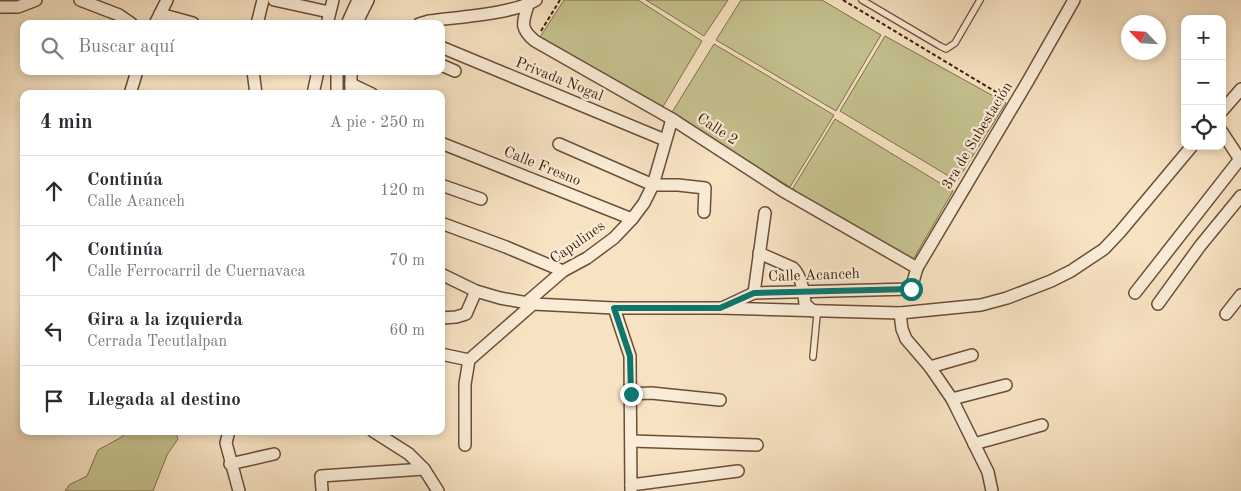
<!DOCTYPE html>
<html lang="es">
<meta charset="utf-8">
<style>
:root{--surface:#fff;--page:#f7f7f7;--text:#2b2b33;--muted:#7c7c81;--line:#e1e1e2}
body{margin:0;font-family:"Old Standard TT",serif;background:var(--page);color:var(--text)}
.controls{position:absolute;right:15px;top:15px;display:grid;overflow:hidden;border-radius:10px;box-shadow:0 2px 8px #0003}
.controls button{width:45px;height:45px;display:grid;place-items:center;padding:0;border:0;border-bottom:1px solid var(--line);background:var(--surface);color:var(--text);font:25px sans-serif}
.compass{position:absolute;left:1121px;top:15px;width:45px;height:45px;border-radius:50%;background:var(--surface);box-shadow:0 2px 8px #0003;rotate:295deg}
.stop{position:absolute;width:15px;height:15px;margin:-11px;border:4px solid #0f766e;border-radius:50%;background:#fff}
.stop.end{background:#0f766e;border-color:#fff;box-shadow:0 1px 5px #0008}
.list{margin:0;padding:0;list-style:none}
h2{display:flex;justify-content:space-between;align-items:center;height:65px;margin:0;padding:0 20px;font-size:21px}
h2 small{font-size:16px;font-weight:400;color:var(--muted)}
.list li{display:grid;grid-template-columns:32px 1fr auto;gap:15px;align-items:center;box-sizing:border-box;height:70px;padding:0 20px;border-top:1px solid var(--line)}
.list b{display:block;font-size:19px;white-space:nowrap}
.list p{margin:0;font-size:16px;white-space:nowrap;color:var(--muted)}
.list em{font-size:16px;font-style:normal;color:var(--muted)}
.icon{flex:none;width:28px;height:28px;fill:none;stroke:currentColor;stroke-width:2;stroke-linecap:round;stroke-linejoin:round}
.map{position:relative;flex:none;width:1241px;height:491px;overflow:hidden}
.search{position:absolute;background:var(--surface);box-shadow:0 2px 8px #0003;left:20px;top:20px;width:425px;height:55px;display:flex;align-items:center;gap:12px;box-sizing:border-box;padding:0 18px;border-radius:10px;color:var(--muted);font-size:19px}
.panel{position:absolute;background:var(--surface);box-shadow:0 2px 8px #0003;left:20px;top:90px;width:425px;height:345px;border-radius:10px}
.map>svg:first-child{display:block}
.green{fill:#c4c18e;stroke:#806f4c}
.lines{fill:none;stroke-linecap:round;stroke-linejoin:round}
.service-casing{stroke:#6a4e37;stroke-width:8}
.minor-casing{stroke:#6a4e37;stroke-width:14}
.path{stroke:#3b1d09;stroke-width:2;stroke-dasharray:4 2.5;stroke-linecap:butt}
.service{stroke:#faecd7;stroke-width:5.5}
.minor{stroke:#faecd7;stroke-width:11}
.route{stroke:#0f766e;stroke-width:6}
.labels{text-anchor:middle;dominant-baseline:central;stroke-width:4.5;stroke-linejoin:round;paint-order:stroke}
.street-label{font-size:15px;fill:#3b1d09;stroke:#faecd7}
</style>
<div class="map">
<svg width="1241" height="491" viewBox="0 0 1241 491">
<rect width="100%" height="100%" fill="#f7e2c2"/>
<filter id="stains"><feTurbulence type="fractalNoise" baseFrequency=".004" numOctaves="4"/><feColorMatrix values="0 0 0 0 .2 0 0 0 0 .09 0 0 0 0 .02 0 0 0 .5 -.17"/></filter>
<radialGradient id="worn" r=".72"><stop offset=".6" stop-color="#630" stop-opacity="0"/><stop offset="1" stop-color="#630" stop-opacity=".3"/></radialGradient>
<g class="green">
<path d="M 564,0 L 638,0 L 702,41 L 661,110 L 540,37 Z"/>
<path d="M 646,0 L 728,0 L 704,36 Z"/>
<path d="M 741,0 L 822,0 L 881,35 L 836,111 L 716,40 Z"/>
<path d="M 885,36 L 1006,103 L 957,181 L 840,111 Z"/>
<path d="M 714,44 L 834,115 L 790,187 L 671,114 Z"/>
<path d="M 835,119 L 953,191 L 911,263 L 790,193 Z"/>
<path d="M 128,431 L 175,431 L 178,439 L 167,455 L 153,491 L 65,491 L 69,485 L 87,476 L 98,450 L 120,438 Z"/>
</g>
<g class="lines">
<defs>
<g id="service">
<path d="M 862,0 L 940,46 L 946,49 L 955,43 L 980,0"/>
<path d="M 813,357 L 817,315 L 813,311"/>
</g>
<g id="minor">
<path d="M 80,0 L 119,15 L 132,24"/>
<path d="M 274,0 L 329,12"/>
<path d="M 528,5 C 523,22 519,28 535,41 L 672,119 L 783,191 L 917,268"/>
<path d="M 0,7 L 18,7 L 36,0"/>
<path d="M 160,14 L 193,23"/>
<path d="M 155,24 L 167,0"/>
<path d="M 257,24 L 263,0"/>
<path d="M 327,24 L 333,0"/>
<path d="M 347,24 L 358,0"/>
<path d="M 356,24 L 368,0"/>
<path d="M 419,24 L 429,21 C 457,17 513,14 536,0"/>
<path d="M 441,47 L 665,140"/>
<path d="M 441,65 L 455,71"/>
<path d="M 253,71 L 256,94"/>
<path d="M 351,71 L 351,94"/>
<path d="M 351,84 L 372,94"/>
<path d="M 130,94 L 137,71"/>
<path d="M 313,94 L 318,71"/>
<path d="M 337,94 L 337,71"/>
<path d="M 1222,111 L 1241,89"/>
<path d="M 1222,132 L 1241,161"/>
<path d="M 441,143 L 632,219"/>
<path d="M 559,144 L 653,185 L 678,185 L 705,188 L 704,212"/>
<path d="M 441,185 L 481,199"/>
<path d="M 441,223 L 506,247 L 563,271"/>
<path d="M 759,253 L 793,268 C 802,277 804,292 805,304 L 813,311"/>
<path d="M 441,274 L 476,291 L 500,298 L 533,304 L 614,308 L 720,308 L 900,313 L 981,305 L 1007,298 L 1051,281 L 1071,271 L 1104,249 L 1120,232 L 1192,146"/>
<path d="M 754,293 L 765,213"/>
<path d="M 1135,293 L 1240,159"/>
<path d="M 526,303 L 563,271 L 587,258 L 614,238 L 632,219 L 644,203 L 653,185 L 672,119"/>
<path d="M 1158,304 L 1200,246 L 1241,196"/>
<path d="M 614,308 L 630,356 L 631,491"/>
<path d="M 722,308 L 754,293 L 911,289 L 917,268 L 1028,81 L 1074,0"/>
<path d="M 900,313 L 902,329 L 906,339 L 930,367 L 952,399 L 988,472 L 992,491"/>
<path d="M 1226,314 L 1241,295"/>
<path d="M 441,318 L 456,317 L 466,314 L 476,291"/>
<path d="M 441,354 L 469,360"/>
<path d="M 930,367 L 972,355"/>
<path d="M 631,394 L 651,393 L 720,400"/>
<path d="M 952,399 L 1006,385"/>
<path d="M 229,431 L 226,443 L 239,491"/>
<path d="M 373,431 L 409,454 L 424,469 L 438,491"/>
<path d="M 631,441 L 757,445"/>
<path d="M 974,444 L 1042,425"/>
<path d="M 465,445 L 465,384 L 469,360 L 533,304"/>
<path d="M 230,464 L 274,454"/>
<path d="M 631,485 L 738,471"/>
<path d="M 322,490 L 321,476 L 424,469"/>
</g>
</defs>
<use href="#service" class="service-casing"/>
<use href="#minor" class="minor-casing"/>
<g class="path">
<path d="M 843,0 L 1006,98"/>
<path d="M 541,31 L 560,0"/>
</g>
<use href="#service" class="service"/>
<use href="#minor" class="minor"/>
</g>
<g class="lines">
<path class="route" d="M 631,394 L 630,356 L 614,308 L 720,308 L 754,293 L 911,289"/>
</g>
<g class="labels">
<g class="street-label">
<text transform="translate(559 80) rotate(22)">Privada Nogal</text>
<text transform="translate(717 130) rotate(33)">Calle 2</text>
<text transform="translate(978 136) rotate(-59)">3ra de Subestación</text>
<text transform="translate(542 167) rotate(22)">Calle Fresno</text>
<text transform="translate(578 243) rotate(-35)">Capulines</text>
<text transform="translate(814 276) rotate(-2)">Calle Acanceh</text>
</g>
</g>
<rect width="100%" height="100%" filter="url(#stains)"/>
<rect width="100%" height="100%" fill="url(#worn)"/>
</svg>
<div class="controls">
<button>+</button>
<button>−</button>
<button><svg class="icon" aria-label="locate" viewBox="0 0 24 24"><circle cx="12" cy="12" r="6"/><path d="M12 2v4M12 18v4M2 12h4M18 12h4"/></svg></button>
</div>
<svg class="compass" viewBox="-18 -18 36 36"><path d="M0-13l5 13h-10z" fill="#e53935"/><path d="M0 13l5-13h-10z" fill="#7c7c81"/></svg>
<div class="stop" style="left:911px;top:289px"></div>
<div class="stop end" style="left:631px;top:394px"></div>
<div class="search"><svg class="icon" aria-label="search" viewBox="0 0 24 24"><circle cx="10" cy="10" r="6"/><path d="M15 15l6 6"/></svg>Buscar aquí</div>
<section class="panel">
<h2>4 min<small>A pie · 250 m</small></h2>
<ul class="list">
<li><svg class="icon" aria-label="ahead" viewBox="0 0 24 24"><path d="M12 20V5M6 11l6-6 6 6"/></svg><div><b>Continúa</b><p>Calle Acanceh</p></div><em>120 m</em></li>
<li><svg class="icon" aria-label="ahead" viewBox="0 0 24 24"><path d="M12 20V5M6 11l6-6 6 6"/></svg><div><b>Continúa</b><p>Calle Ferrocarril de Cuernavaca</p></div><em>70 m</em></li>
<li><svg class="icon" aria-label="left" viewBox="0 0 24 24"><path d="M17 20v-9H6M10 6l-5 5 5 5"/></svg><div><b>Gira a la izquierda</b><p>Cerrada Tecutlalpan</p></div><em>60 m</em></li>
<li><svg class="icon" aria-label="arrive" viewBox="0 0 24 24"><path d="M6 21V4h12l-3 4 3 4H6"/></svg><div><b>Llegada al destino</b></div></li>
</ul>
</section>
</div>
